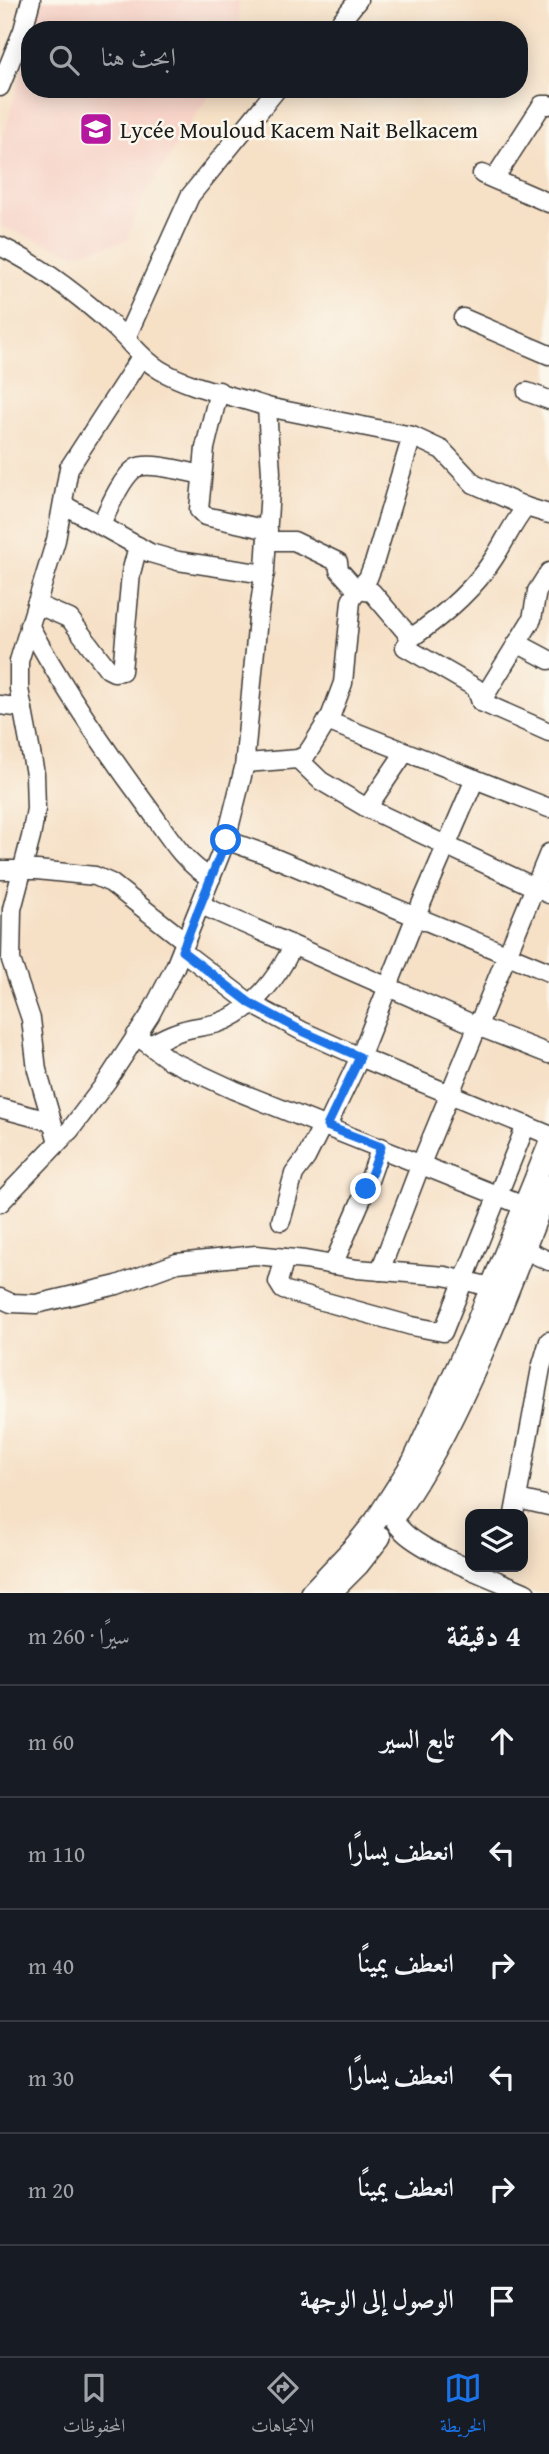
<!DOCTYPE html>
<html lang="ar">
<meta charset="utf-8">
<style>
:root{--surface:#171b24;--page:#242831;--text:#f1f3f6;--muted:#9ea1a6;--line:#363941;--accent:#1a73e8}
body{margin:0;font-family:"Gentium Book Plus",Amiri,serif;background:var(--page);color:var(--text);direction:rtl}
.controls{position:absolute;right:21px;bottom:21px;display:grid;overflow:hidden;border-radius:14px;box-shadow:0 4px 18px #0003}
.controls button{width:63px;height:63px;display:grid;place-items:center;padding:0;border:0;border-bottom:2px solid var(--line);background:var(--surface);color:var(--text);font:35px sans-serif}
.stop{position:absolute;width:21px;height:21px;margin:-16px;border:5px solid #1a73e8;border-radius:50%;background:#fff}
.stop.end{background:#1a73e8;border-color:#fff;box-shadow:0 2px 7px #0008}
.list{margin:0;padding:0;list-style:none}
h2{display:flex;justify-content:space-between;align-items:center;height:91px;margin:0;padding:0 28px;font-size:30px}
h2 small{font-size:23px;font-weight:400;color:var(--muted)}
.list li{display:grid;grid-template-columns:46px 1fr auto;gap:21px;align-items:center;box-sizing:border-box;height:112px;padding:0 28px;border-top:2px solid var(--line)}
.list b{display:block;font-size:26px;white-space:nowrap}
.list em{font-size:23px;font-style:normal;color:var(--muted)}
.icon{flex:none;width:38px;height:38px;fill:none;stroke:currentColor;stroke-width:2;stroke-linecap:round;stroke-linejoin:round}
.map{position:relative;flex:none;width:549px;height:1593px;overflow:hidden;direction:ltr}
.search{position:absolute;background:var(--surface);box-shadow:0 4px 18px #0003;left:21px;right:21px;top:21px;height:77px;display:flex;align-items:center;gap:18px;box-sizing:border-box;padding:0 24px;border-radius:28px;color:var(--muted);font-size:26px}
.sheet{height:763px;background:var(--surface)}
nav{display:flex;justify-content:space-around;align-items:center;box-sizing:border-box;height:98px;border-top:2px solid var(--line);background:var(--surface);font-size:19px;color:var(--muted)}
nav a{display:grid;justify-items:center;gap:4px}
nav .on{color:var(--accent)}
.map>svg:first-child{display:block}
.built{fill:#f7d1c6}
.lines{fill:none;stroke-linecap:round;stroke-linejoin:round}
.minor-casing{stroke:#3d3936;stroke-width:21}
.major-casing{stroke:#3d3936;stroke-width:24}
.minor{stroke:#fff;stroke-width:18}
.major{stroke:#fff;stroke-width:21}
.route{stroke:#1a73e8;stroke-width:9}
.labels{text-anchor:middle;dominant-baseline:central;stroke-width:5;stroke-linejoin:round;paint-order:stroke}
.poi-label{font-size:23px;fill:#1c1c1c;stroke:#fbf7ec;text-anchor:start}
</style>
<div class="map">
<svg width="549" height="1593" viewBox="0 0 549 1593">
<rect width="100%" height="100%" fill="#fbf7ec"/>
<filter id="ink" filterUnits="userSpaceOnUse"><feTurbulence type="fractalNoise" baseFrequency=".0143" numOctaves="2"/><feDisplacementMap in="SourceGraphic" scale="14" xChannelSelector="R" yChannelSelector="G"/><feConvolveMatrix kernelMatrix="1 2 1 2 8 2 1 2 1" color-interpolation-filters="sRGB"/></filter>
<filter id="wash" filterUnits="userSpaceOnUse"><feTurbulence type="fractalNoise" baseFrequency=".00686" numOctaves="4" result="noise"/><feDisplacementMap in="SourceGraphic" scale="28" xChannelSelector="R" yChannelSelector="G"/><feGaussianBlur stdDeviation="1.57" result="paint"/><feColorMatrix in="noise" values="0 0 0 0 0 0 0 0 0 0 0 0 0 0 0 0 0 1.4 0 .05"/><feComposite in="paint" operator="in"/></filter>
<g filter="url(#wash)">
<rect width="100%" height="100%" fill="#f6e0c6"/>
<g class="built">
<path d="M 41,0 L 238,0 L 241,30 L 33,30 Z"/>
<path d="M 30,40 L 30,89 L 215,89 L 199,109 L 140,204 L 127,241 L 74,254 L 0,226 L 0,149 Z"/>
</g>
</g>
<g filter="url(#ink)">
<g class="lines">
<defs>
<g id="minor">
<path d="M 334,30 L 358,0"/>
<path d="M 0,87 L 23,30 L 31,0"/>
<path d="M 482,174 L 549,203"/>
<path d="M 494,179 L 542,105 L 549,105"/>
<path d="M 0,246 C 41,266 80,296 114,327 C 130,341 141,359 160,370 C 192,389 233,395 267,407 L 271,473 L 265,569 L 258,618 L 244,768 L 226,840 L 175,967 L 150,1015 L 107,1081 L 70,1130 L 0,1203"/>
<path d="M 463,318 L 549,355"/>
<path d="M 126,338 L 190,196 L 277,89"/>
<path d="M 219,391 L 205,448 L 199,510 L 205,516 L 268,530"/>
<path d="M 527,392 L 549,400"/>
<path d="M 267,407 L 412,436 L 442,450 L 474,484 L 526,507 L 549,514"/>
<path d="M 64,505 L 150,553 L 178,561 L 265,574"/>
<path d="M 101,525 C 108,510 122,476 136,468 C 149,461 187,472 202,475"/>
<path d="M 267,541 L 294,541 L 338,562 L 339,570 L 357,590 L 372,592 L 411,638 L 405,647 L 476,688 L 481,702 L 549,732"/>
<path d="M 36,604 L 70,619 L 108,669 L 114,672 L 122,671 L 131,573 L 138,546"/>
<path d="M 29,625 C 63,688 104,748 147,806 C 166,832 183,863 211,878"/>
<path d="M 411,638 C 443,616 473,591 494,558 C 505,541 513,523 526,507"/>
<path d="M 517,643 L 549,660"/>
<path d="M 481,702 L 532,619 L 537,591 L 549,572"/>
<path d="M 0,705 L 23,708"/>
<path d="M 327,721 L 549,808"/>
<path d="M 298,759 L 321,781 L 367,808 L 549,894"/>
<path d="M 245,763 L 298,759 L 306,755 L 312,746 L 331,715 L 343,683 L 351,601 L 357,590 L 368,578 L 375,560 L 412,436"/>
<path d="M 367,808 L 405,752"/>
<path d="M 226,840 L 265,854 L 549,972"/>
<path d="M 0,870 L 37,870 L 95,876 L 111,883 L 186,942"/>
<path d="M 201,905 L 477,1026 L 549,1054"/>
<path d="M 182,951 L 250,1003 L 302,1031 L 360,1057 L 549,1135"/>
<path d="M 136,1035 L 169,1060 L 234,1090 L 524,1206"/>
<path d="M 150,1045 C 158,1041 166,1036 175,1033 C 188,1027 204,1027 218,1023 C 252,1012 278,977 293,946"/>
<path d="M 0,1108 L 52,1122"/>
<path d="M 327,1126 L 360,1057 L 416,916 L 475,779"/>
<path d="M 58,1142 L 37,1070 L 31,1019 L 11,960 L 12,909 L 31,837 L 36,809 L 35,774 L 19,689 L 19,661 L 56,540 L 69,468 L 141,357"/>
<path d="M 281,1221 L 294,1174 L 306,1158 L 323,1124"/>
<path d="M 514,1245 L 549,1261"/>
<path d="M 285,1258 L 278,1282 L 283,1290 L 412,1326 L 443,1332 L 526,1125"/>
<path d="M 333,1265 L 366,1189 L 381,1147"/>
<path d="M 380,1271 L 420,1166 L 549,853"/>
<path d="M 0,1298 L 11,1303 L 36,1304 L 117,1285 L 177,1263 L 256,1255 L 305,1260 L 357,1269 L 445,1276 L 491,1287"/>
<path d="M 518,1499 L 549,1506"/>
<path d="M 385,1506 C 392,1513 394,1522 400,1528 C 418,1551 497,1580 526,1593"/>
<path d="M 514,1514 L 541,1368 L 549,1341"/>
</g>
<g id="major">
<path d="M 398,1511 C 464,1415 506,1294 549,1186"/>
<path d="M 311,1593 L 355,1546 L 376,1520 L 413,1462 L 471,1337 L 549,1145"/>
<path d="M 330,1593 L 358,1565 L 380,1537"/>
</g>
</defs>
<use href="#minor" class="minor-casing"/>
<use href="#major" class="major-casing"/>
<use href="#minor" class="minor"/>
<use href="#major" class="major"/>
</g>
</g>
<g class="lines" filter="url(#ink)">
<path class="route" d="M 226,840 L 182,951 L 250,1003 L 302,1031 L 360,1057 L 327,1126 L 381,1147 L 366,1189"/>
</g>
<defs>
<symbol id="school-square" viewBox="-11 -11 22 22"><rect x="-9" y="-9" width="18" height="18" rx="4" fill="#b5179e" stroke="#fbf7ec"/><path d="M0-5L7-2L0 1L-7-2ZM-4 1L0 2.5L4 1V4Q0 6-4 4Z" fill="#fff"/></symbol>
</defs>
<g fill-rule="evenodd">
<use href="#school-square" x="77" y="110" width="38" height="38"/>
</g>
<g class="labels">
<g class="poi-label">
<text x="120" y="129">Lycée Mouloud Kacem Nait Belkacem</text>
</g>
</g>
</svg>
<div class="controls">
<button><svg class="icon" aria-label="layers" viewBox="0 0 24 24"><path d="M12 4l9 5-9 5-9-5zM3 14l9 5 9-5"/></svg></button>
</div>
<div class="stop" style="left:226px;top:840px"></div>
<div class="stop end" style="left:366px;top:1189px"></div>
<div class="search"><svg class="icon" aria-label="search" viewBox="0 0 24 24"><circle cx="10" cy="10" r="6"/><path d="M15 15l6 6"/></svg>ابحث هنا</div>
</div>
<section class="sheet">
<h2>4 دقيقة<small>سيرًا · 260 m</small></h2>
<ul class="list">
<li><svg class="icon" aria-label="ahead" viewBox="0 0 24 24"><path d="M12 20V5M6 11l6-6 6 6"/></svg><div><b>تابع السير</b></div><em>60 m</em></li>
<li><svg class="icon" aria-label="left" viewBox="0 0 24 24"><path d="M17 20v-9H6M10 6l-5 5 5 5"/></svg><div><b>انعطف يسارًا</b></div><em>110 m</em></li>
<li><svg class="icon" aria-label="right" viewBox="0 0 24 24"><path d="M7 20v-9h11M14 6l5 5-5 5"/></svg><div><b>انعطف يمينًا</b></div><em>40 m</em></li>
<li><svg class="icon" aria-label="left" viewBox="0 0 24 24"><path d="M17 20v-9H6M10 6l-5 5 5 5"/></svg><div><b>انعطف يسارًا</b></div><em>30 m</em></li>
<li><svg class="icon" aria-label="right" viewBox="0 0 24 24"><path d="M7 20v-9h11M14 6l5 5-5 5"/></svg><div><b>انعطف يمينًا</b></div><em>20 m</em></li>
<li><svg class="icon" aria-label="arrive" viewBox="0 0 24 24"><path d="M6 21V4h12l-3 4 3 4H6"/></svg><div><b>الوصول إلى الوجهة</b></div></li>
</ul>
</section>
<nav>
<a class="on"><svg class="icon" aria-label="map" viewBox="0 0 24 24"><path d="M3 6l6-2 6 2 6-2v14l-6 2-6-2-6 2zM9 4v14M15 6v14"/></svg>الخريطة</a>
<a><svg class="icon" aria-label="directions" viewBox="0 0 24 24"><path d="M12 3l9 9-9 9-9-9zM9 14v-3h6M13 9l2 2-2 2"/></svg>الاتجاهات</a>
<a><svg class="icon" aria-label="saved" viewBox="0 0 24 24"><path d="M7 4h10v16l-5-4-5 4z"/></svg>المحفوظات</a>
</nav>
